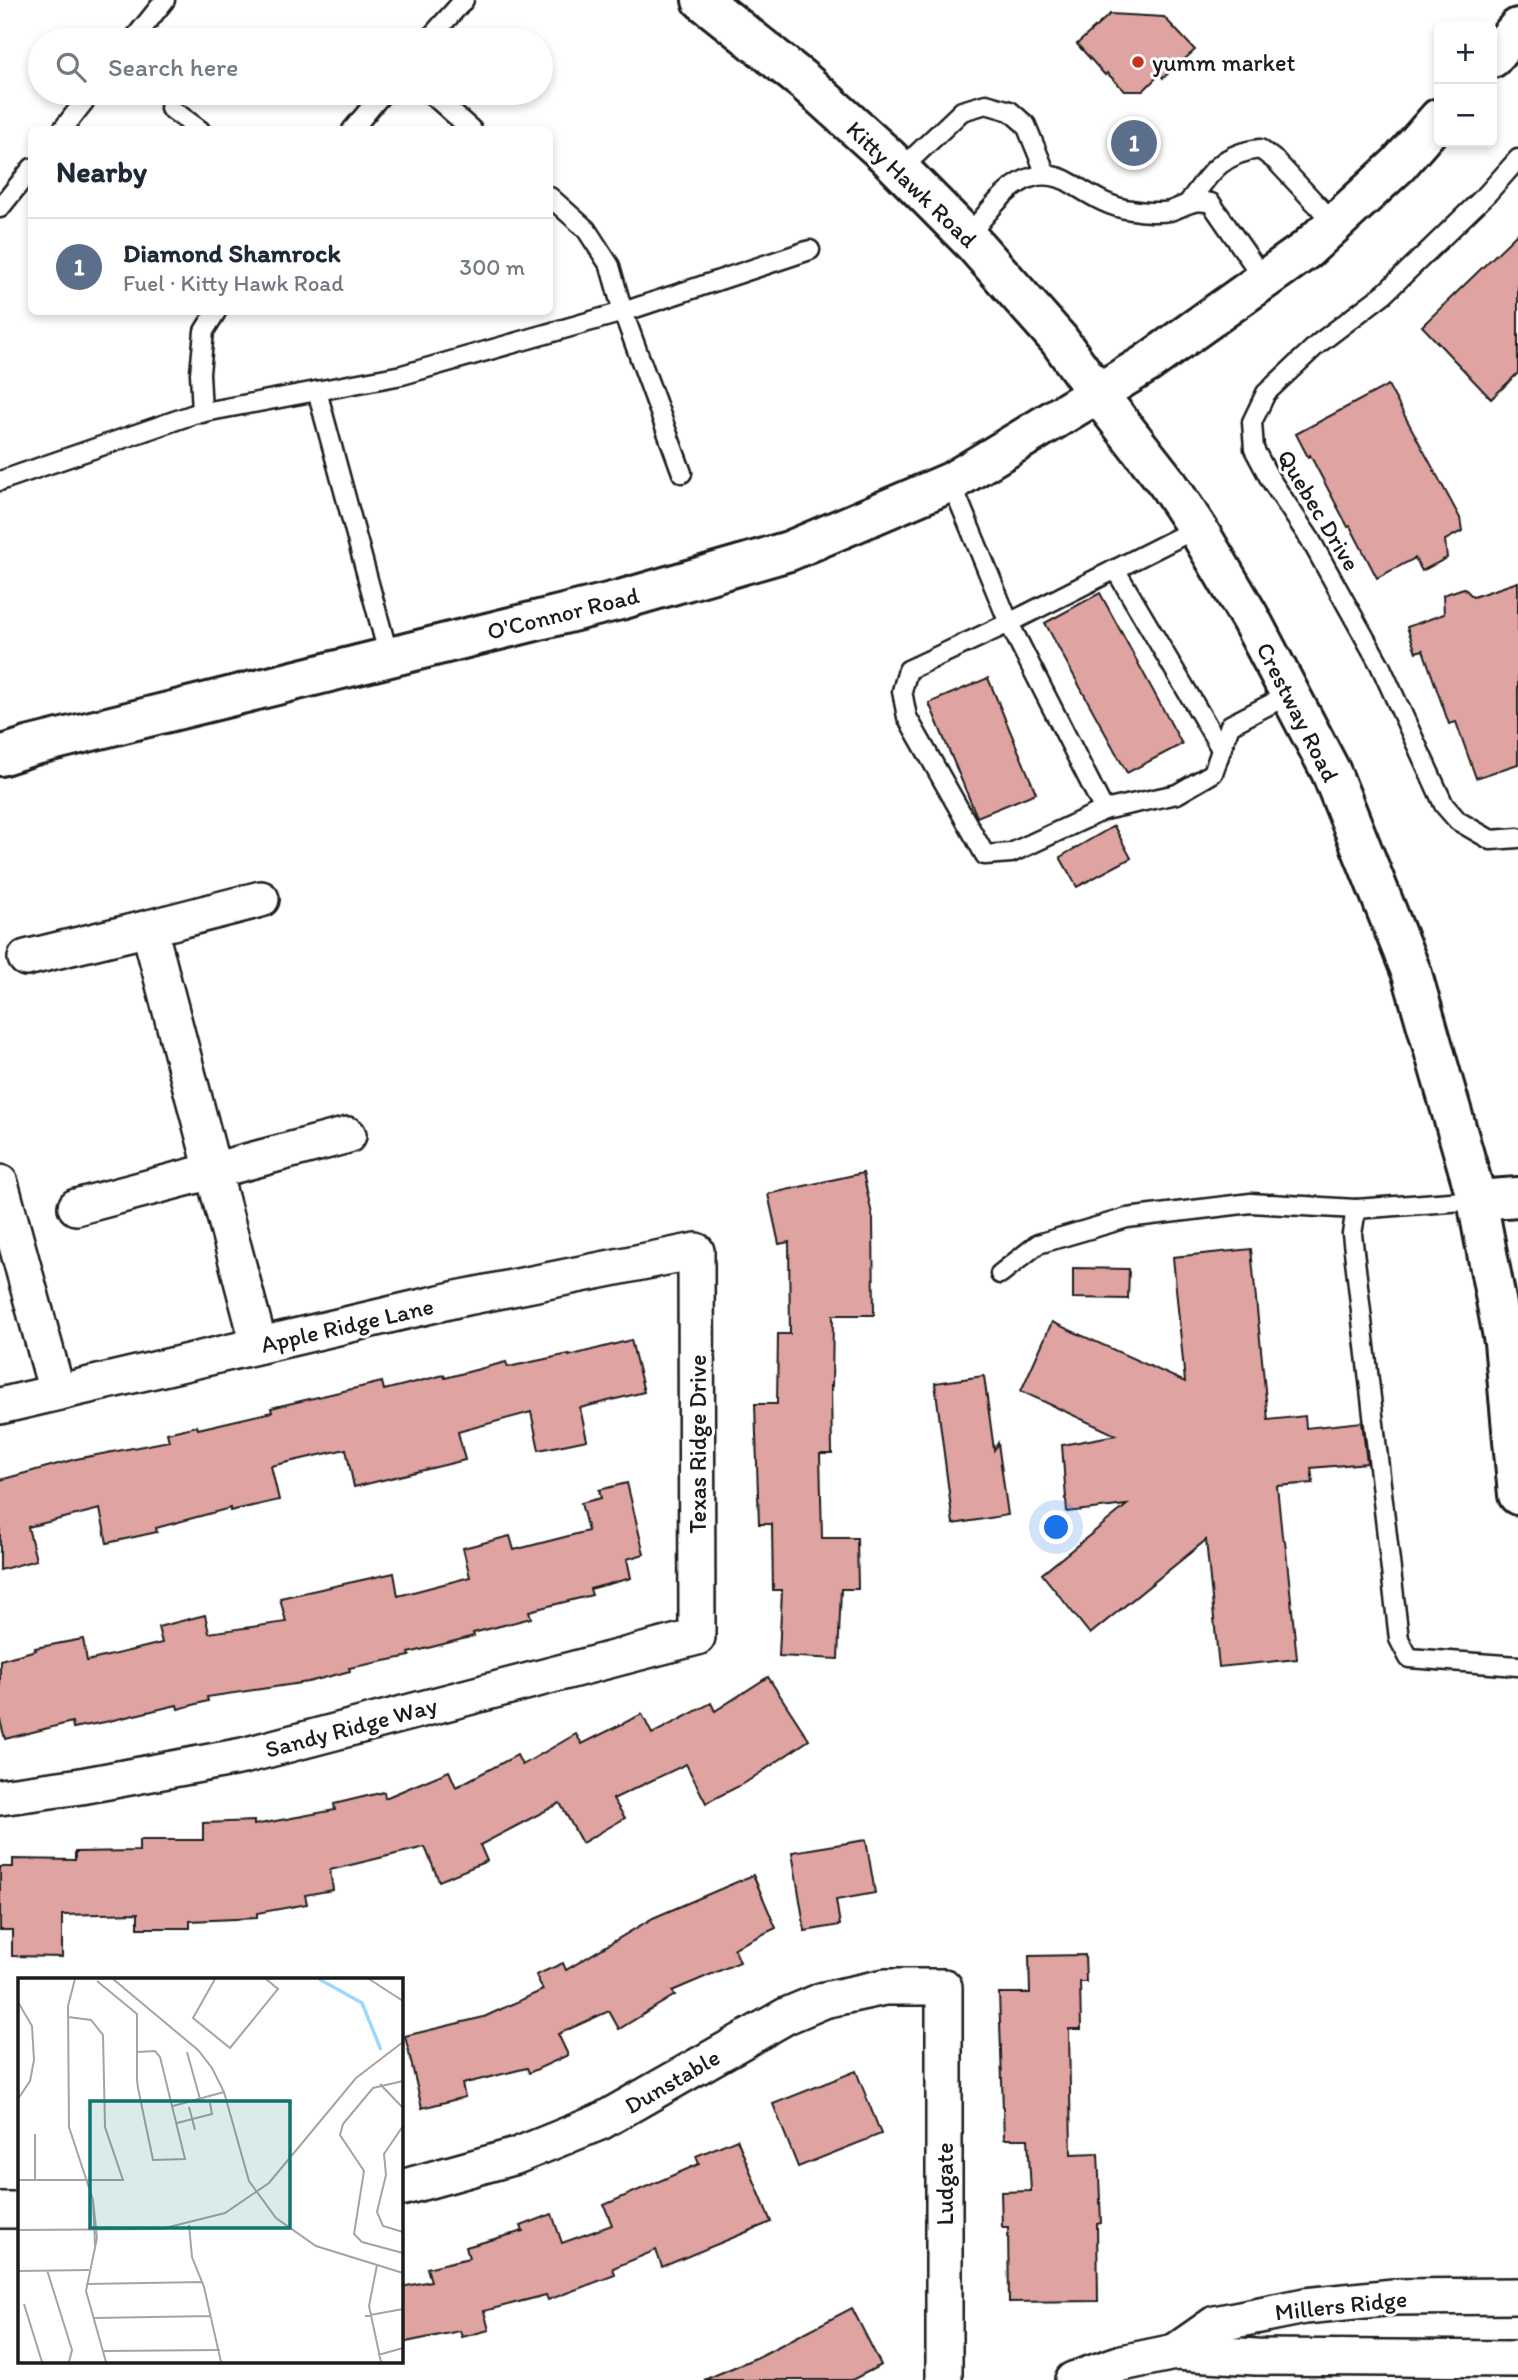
<!DOCTYPE html>
<meta charset="utf-8">
<style>
:root{--surface:#fff;--page:#f6f6f7;--text:#1f2937;--muted:#747a83;--line:#e0e1e3;--accent:#0b8043}
body{margin:0;font-family:Itim,sans-serif;background:var(--page);color:var(--text)}
.controls{position:absolute;right:21px;top:21px;display:grid;overflow:hidden;border-radius:10px;box-shadow:0 4px 10px #0003}
.controls button{width:63px;height:63px;display:grid;place-items:center;padding:0;border:0;border-bottom:2px solid var(--line);background:var(--surface);color:var(--text);font:35px sans-serif}
.you{position:absolute;left:1057px;top:1528px;width:24px;height:24px;margin:-18px;border:5px solid #fff;border-radius:50%;background:#1a73e8;box-shadow:0 0 0 10px #1a73e833}
.badge{display:grid;place-items:center;width:46px;height:46px;border-radius:50%;background:var(--accent);color:#fff;font-size:23px;font-weight:700}
.pin{position:absolute;translate:-50% -50%;border:4px solid #fff;box-shadow:0 2px 7px #0006}
.list{margin:0;padding:0;list-style:none}
h2{display:flex;justify-content:space-between;align-items:center;height:91px;margin:0;padding:0 28px;font-size:30px}
h2 small{font-size:23px;font-weight:400;color:var(--muted)}
.list li{display:grid;grid-template-columns:46px 1fr auto;gap:21px;align-items:center;box-sizing:border-box;height:98px;padding:0 28px;border-top:2px solid var(--line)}
.list b{display:block;font-size:26px;white-space:nowrap}
.list p{margin:0;font-size:23px;white-space:nowrap;color:var(--muted)}
.list em{font-size:23px;font-style:normal;color:var(--muted)}
.icon{flex:none;width:38px;height:38px;fill:none;stroke:currentColor;stroke-width:2;stroke-linecap:round;stroke-linejoin:round}
.map{position:relative;flex:none;width:1518px;height:2380px;overflow:hidden}
.search{position:absolute;background:var(--surface);box-shadow:0 4px 10px #0003;left:28px;top:28px;width:525px;height:77px;display:flex;align-items:center;gap:18px;box-sizing:border-box;padding:0 24px;border-radius:38px;color:var(--muted);font-size:26px}
.panel{position:absolute;background:var(--surface);box-shadow:0 4px 10px #0003;left:28px;top:126px;width:525px;height:189px;border-radius:10px}
.map>svg:first-child{display:block}
.building{fill:#dfa4a1;stroke:#1c1c1c;stroke-width:2}
.lines{fill:none;stroke-linecap:round;stroke-linejoin:round}
.lane-casing{stroke:#1c1c1c;stroke-width:23}
.street-casing{stroke:#1c1c1c;stroke-width:40}
.secondary-casing{stroke:#1c1c1c;stroke-width:44}
.lane{stroke:#fff;stroke-width:18}
.street{stroke:#fff;stroke-width:35}
.secondary{stroke:#fff;stroke-width:38}
.poi-dot{fill:#c8321e;stroke:#fff;stroke-width:2.5}
.labels{text-anchor:middle;dominant-baseline:central;stroke-width:6;stroke-linejoin:round;paint-order:stroke}
.poi-label{font-size:24px;fill:#1c1c1c;stroke:#fff;text-anchor:start}
.street-label{font-size:24px;fill:#1c1c1c;stroke:#fff}
.inset-river{fill:none;stroke:#9bdafc;stroke-width:3.5}
.inset-road{fill:none;stroke:#a4a4a4;stroke-width:2}
.view{fill:#0f766e;fill-opacity:0.15;stroke:#0f766e;stroke-width:3.5}
.inset-edge{fill:none;stroke:#1c1c1c;stroke-width:3.5}
</style>
<div class="map">
<svg width="1518" height="2380" viewBox="0 0 1518 2380">
<rect width="100%" height="100%" fill="#fff"/>
<filter id="ink" filterUnits="userSpaceOnUse"><feTurbulence type="fractalNoise" baseFrequency=".0143" numOctaves="2"/><feDisplacementMap in="SourceGraphic" scale="14" xChannelSelector="R" yChannelSelector="G"/><feConvolveMatrix kernelMatrix="1 2 1 2 8 2 1 2 1" color-interpolation-filters="sRGB"/></filter>
<g filter="url(#ink)">
<g class="building">
<path d="M 1110,14 L 1164,17 L 1195,50 L 1163,78 L 1160,74 L 1143,91 L 1125,91 L 1107,73 L 1105,75 L 1077,44 Z"/>
<path d="M 1518,233 L 1518,373 L 1491,399 L 1422,326 Z"/>
<path d="M 1388,385 L 1460,518 L 1462,531 L 1445,540 L 1447,558 L 1422,571 L 1415,558 L 1377,578 L 1350,526 L 1348,527 L 1310,455 L 1308,457 L 1296,434 Z"/>
<path d="M 1518,582 L 1518,764 L 1476,778 L 1456,722 L 1449,724 L 1423,650 L 1416,652 L 1407,627 L 1444,614 L 1443,595 L 1464,588 L 1473,597 Z"/>
<path d="M 1100,593 L 1182,744 L 1127,773 L 1045,623 Z"/>
<path d="M 988,678 L 1036,793 L 977,817 L 929,703 Z"/>
<path d="M 1114,826 L 1131,858 L 1077,887 L 1060,857 Z"/>
<path d="M 863,1173 L 873,1219 L 874,1315 L 833,1315 L 832,1386 L 831,1386 L 832,1454 L 820,1454 L 822,1538 L 857,1538 L 858,1589 L 841,1589 L 838,1659 L 779,1656 L 782,1590 L 773,1590 L 772,1524 L 759,1524 L 755,1404 L 777,1404 L 778,1334 L 790,1334 L 789,1242 L 779,1244 L 768,1194 Z"/>
<path d="M 1251,1249 L 1268,1420 L 1305,1416 L 1306,1428 L 1362,1422 L 1367,1463 L 1311,1468 L 1313,1483 L 1277,1486 L 1282,1536 L 1285,1541 L 1297,1659 L 1219,1667 L 1206,1540 L 1090,1634 L 1042,1574 L 1127,1505 L 1067,1512 L 1062,1445 L 1116,1435 L 1021,1391 L 1052,1322 L 1185,1382 L 1173,1257 Z"/>
<path d="M 1073,1268 L 1129,1269 L 1128,1299 L 1073,1298 Z"/>
<path d="M 631,1340 L 644,1392 L 580,1408 L 587,1440 L 539,1450 L 531,1412 L 458,1432 L 465,1460 L 354,1487 L 346,1449 L 271,1466 L 279,1500 L 230,1511 L 230,1508 L 156,1528 L 157,1532 L 107,1543 L 100,1509 L 28,1527 L 36,1560 L 0,1570 L 0,1480 L 76,1459 L 169,1441 L 167,1433 L 197,1426 L 198,1429 L 272,1412 L 271,1408 L 382,1382 L 384,1390 L 444,1375 L 445,1378 L 506,1362 L 508,1367 L 569,1354 L 569,1356 Z"/>
<path d="M 984,1376 L 994,1450 L 998,1443 L 1008,1515 L 953,1524 L 935,1383 Z"/>
<path d="M 627,1483 L 644,1554 L 627,1559 L 631,1578 L 590,1589 L 592,1595 L 529,1611 L 531,1618 L 473,1633 L 474,1636 L 409,1653 L 410,1656 L 349,1668 L 350,1671 L 308,1682 L 207,1697 L 208,1701 L 178,1709 L 177,1705 L 105,1722 L 73,1728 L 72,1722 L 5,1739 L 0,1720 L 0,1660 L 36,1650 L 35,1648 L 83,1639 L 87,1661 L 162,1643 L 158,1627 L 205,1615 L 209,1633 L 286,1622 L 280,1598 L 394,1573 L 398,1596 L 470,1577 L 463,1548 L 510,1536 L 514,1550 L 588,1531 L 581,1503 L 601,1498 L 599,1490 Z"/>
<path d="M 768,1677 L 809,1740 L 745,1783 L 706,1803 L 686,1764 L 613,1799 L 625,1818 L 582,1843 L 560,1803 L 480,1845 L 487,1861 L 439,1881 L 425,1847 L 330,1870 L 333,1890 L 305,1895 L 307,1904 L 257,1913 L 257,1918 L 190,1921 L 190,1928 L 138,1928 L 138,1913 L 62,1915 L 62,1957 L 12,1956 L 12,1930 L 0,1930 L 0,1867 L 13,1867 L 13,1859 L 75,1860 L 75,1852 L 139,1851 L 139,1840 L 203,1840 L 203,1823 L 254,1821 L 254,1825 L 335,1810 L 334,1804 L 384,1792 L 385,1798 L 449,1771 L 456,1787 L 517,1755 L 522,1765 L 576,1734 L 582,1744 L 642,1714 L 652,1734 L 711,1703 L 715,1711 Z"/>
<path d="M 866,1840 L 875,1893 L 836,1900 L 840,1925 L 805,1931 L 792,1852 Z"/>
<path d="M 753,1875 L 776,1928 L 734,1948 L 740,1962 L 672,1991 L 675,1995 L 619,2029 L 609,2011 L 558,2034 L 568,2055 L 529,2073 L 527,2068 L 462,2084 L 465,2097 L 422,2108 L 405,2036 L 484,2017 L 543,1990 L 536,1975 L 563,1963 L 566,1970 L 653,1918 Z"/>
<path d="M 1085,1955 L 1086,1982 L 1080,1982 L 1081,2029 L 1069,2029 L 1071,2154 L 1098,2153 L 1101,2223 L 1097,2224 L 1098,2301 L 1009,2302 L 1008,2227 L 1002,2227 L 1001,2192 L 1031,2191 L 1028,2139 L 1004,2139 L 999,1993 L 1030,1993 L 1029,1956 Z"/>
<path d="M 856,2071 L 881,2134 L 798,2167 L 773,2104 Z"/>
<path d="M 737,2139 L 771,2222 L 662,2267 L 656,2250 L 613,2268 L 615,2275 L 548,2300 L 546,2295 L 484,2311 L 489,2330 L 462,2337 L 460,2331 L 401,2343 L 401,2287 L 431,2281 L 427,2268 L 469,2258 L 466,2247 L 523,2231 L 521,2226 L 552,2214 L 562,2243 L 612,2225 L 604,2205 L 699,2164 L 696,2156 Z"/>
<path d="M 852,2308 L 881,2365 L 852,2380 L 704,2380 L 758,2357 Z"/>
</g>
<g class="lines">
<defs>
<g id="lane">
<path d="M 133,40 L 165,0"/>
<path d="M 428,40 L 464,0"/>
<path d="M 430,93 L 472,130"/>
<path d="M 170,108 L 200,130"/>
<path d="M 62,130 L 91,93"/>
<path d="M 352,130 L 383,93"/>
<path d="M 1518,159 L 1487,194 L 1385,293 L 1318,344 L 1266,393 L 1252,422 L 1254,449 L 1270,479 L 1310,539 L 1380,665 L 1444,805 L 1458,821 L 1491,840 L 1518,838"/>
<path d="M 900,170 L 962,111 L 986,104 L 1010,111 L 1026,125 L 1046,174"/>
<path d="M 1189,202 C 1210,173 1222,153 1260,149 L 1276,161 L 1335,224"/>
<path d="M 0,208 L 32,168"/>
<path d="M 967,237 C 995,205 1026,154 1074,185 C 1092,196 1111,208 1132,210 C 1143,212 1160,213 1170,211 C 1187,206 1191,198 1211,203 L 1265,281"/>
<path d="M 317,391 L 389,657"/>
<path d="M 202,413 L 200,373 L 204,331 L 216,312"/>
<path d="M 682,473 L 623,312 L 810,250"/>
<path d="M 0,481 L 194,414 L 402,375 L 623,312 L 610,266 L 586,229 L 550,197"/>
<path d="M 951,482 L 1009,623 L 1104,810 L 1177,794 L 1213,773 L 1230,725 L 1290,694"/>
<path d="M 1115,569 L 1221,749"/>
<path d="M 1104,810 L 1011,853 L 985,855 L 907,717 L 902,691 L 908,670 L 1009,623 L 1197,528"/>
<path d="M 1477,1200 L 1356,1209 L 1352,1234 L 1399,1639 L 1409,1658 L 1518,1666"/>
<path d="M 1000,1274 L 1038,1244 L 1127,1218 L 1251,1203 L 1356,1209"/>
</g>
<g id="street">
<path d="M 149,928 L 261,899"/>
<path d="M 26,958 L 149,928 L 259,1345"/>
<path d="M 0,1183 L 57,1392"/>
<path d="M 76,1207 L 348,1135"/>
<path d="M 0,1406 L 457,1299 L 696,1251 L 697,1637 L 243,1756 L 81,1786 L 0,1797"/>
<path d="M 401,2188 L 516,2156 L 600,2122 L 786,2016 L 824,2000 L 885,1987 L 944,1987 L 944,2380"/>
<path d="M 0,2210 L 19,2210"/>
<path d="M 1518,2296 L 1394,2297 L 1305,2306 L 1215,2324 L 1175,2352 L 1256,2357 L 1518,2359"/>
<path d="M 1073,2380 L 1122,2363 L 1175,2352"/>
</g>
<g id="secondary">
<path d="M 702,0 L 805,82 L 887,156 L 973,243 L 1059,340 L 1097,393 L 1168,484 L 1197,528 L 1250,618 L 1331,772 L 1412,974 L 1477,1200 L 1504,1342 L 1518,1495"/>
<path d="M 1492,58 L 1518,28"/>
<path d="M 0,756 L 31,746 L 620,600 L 789,551 L 951,482 L 1146,364 L 1306,250 L 1398,165 L 1439,118"/>
<path d="M 1477,1200 L 1518,1197"/>
</g>
</defs>
<use href="#lane" class="lane-casing"/>
<use href="#street" class="street-casing"/>
<use href="#secondary" class="secondary-casing"/>
<use href="#lane" class="lane"/>
<use href="#street" class="street"/>
<use href="#secondary" class="secondary"/>
</g>
</g>
<circle class="poi-dot" cx="1138" cy="62" r="7"/>
<g class="labels">
<g class="poi-label">
<text x="1152" y="62">yumm market</text>
</g>
<g class="street-label">
<text transform="translate(912 184) rotate(44)">Kitty Hawk Road</text>
<text transform="translate(1319 510) rotate(59)">Quebec Drive</text>
<text transform="translate(563 613) rotate(-14)">O'Connor Road</text>
<text transform="translate(1298 712) rotate(63)">Crestway Road</text>
<text transform="translate(347 1325) rotate(-13)">Apple Ridge Lane</text>
<text transform="translate(697 1444) rotate(-90)">Texas Ridge Drive</text>
<text transform="translate(351 1727) rotate(-15)">Sandy Ridge Way</text>
<text transform="translate(672 2081) rotate(-30)">Dunstable</text>
<text transform="translate(944 2184) rotate(-90)">Ludgate</text>
<text transform="translate(1341 2305) rotate(-6)">Millers Ridge</text>
</g>
</g>
<g transform="translate(18 1978)">
<rect width="385" height="385" fill="#fff"/>
<path class="inset-river" d="M 301,1 L 344,25 L 363,72"/>
<path class="inset-road" d="M 57,1 L 50,28 L 51,149 L 75,222M 95,1 L 180,72 L 194,90 L 206,114 L 231,203 L 258,240 L 298,268 L 385,295M 197,1 L 175,40 L 212,70 L 260,11 L 248,1M 351,1 L 385,23M 79,3 L 119,36 L 119,102 L 120,110 L 135,182 L 167,181 L 142,79 L 137,73 L 119,74M 0,24 L 14,48 L 16,82 L 12,103 L 0,121M 169,74 L 182,121M 385,103 L 355,110 L 325,146 L 322,157 L 346,193 L 336,256 L 344,264 L 385,275M 362,106 L 385,130M 155,128 L 206,114M 171,129 L 177,152M 159,145 L 194,136 L 192,125M 385,148 L 366,176 L 368,197 L 359,234 L 365,248 L 385,254M 17,156 L 17,202M 0,202 L 105,202 L 87,149 L 85,57 L 73,42 L 50,39M 171,247 L 174,279 L 186,309 L 203,384M 0,252 L 143,251 L 207,235 L 251,205 L 338,100 L 385,64M 77,268 L 75,222 L 79,260 L 68,313 L 88,384M 359,287 L 351,328 L 363,384M 29,292 L 54,372 L 51,384M 0,293 L 71,292M 68,306 L 185,304M 6,326 L 24,384M 347,338 L 385,331M 76,340 L 193,338M 86,373 L 202,372M 360,377 L 385,370"/>
<path class="view" d="M 72,123 L 272,123 L 272,250 L 72,250 Z"/>
<rect width="385" height="385" class="inset-edge"/>
</g>
</svg>
<div class="controls">
<button>+</button>
<button>−</button>
</div>
<div class="you"></div>
<div class="pin badge" style="left:1134px;top:143px;background:#5c6f8a">1</div>
<div class="search"><svg class="icon" aria-label="search" viewBox="0 0 24 24"><circle cx="10" cy="10" r="6"/><path d="M15 15l6 6"/></svg>Search here</div>
<section class="panel">
<h2>Nearby<small></small></h2>
<ul class="list">
<li><span class="badge" style="background:#5c6f8a">1</span><div><b>Diamond Shamrock</b><p>Fuel · Kitty Hawk Road</p></div><em>300 m</em></li>
</ul>
</section>
</div>
